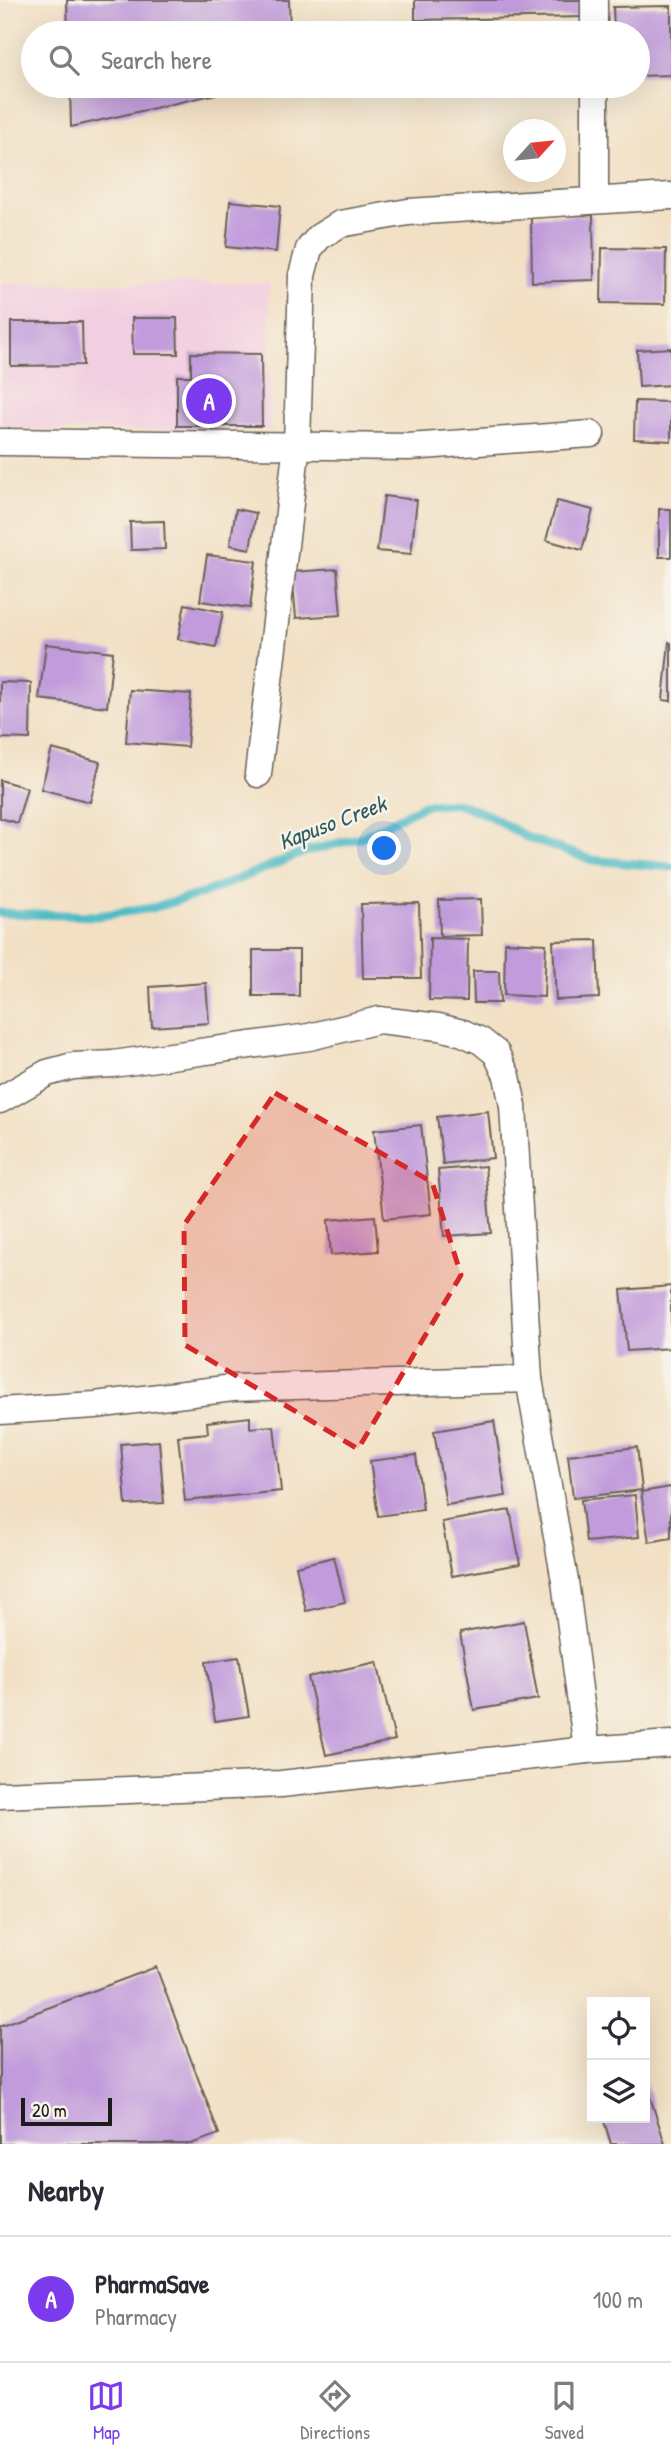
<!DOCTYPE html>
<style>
:root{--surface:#fff;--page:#f2f2f3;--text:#2b2b33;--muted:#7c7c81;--line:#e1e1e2;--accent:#7c3aed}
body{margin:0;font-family:"Patrick Hand",sans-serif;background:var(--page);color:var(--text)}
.controls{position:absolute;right:21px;bottom:21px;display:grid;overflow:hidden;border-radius:0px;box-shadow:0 7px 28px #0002}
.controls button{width:63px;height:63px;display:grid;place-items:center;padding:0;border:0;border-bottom:2px solid var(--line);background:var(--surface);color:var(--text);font:35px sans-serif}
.compass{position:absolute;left:503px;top:119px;width:63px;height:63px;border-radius:50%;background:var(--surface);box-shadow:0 7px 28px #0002;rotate:63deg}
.scale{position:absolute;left:21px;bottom:18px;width:91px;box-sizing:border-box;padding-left:7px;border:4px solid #1c1c1c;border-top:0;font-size:19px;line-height:24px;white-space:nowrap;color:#1c1c1c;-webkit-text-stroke:5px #f7f3e8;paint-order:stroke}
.you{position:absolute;left:385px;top:849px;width:24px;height:24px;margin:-18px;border:5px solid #fff;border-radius:50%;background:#1a73e8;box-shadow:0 0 0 10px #1a73e833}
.badge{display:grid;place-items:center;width:46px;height:46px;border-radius:50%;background:var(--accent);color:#fff;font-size:23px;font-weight:700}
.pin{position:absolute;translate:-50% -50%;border:4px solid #fff;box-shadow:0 2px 7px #0006}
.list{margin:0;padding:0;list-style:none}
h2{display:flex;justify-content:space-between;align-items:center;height:91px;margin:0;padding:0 28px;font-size:30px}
h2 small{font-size:23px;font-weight:400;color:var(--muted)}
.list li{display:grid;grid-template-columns:46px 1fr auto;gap:21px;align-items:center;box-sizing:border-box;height:126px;padding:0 28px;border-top:2px solid var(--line)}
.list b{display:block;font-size:26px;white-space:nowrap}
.list p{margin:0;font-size:23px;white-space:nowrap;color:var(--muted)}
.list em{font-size:23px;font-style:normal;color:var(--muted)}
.icon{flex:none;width:38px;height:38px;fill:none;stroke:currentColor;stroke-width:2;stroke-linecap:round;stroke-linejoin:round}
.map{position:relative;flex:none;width:671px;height:2144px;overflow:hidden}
.search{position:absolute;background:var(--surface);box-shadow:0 7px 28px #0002;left:21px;right:21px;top:21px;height:77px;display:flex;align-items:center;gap:18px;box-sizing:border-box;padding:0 24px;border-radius:38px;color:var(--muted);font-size:26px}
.sheet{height:217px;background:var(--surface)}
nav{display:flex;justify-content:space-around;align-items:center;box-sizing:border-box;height:98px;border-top:2px solid var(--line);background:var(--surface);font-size:19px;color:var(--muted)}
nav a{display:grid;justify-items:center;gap:4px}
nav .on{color:var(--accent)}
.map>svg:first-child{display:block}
.built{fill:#f2cfe0}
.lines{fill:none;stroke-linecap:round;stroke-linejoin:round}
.stream{stroke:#4dbbc5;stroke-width:9}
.building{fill:#c19bdb}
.street-casing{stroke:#676157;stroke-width:29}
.street{stroke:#fff;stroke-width:26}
.marked{fill:#d62828;fill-opacity:0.2;stroke:#d62828;stroke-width:5;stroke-dasharray:14 9;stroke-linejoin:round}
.labels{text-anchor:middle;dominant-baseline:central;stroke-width:5;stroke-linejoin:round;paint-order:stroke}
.water-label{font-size:23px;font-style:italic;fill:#305c60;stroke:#f7f3e8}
</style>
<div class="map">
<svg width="671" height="2144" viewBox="0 0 671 2144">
<rect width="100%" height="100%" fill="#f7f3e8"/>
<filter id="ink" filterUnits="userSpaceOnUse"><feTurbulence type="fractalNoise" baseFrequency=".0143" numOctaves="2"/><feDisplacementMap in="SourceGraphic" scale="14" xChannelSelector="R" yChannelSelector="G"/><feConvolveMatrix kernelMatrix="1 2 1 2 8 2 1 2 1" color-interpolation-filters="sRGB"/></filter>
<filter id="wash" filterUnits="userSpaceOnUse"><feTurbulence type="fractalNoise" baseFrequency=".00686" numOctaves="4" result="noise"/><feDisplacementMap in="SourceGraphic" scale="28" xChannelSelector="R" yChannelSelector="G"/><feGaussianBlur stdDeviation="1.57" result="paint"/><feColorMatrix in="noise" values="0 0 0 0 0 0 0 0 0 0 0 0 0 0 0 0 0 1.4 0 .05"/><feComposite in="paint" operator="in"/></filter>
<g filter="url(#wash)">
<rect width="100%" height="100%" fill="#f2e0c4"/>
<path class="built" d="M 0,283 L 269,283 L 270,430 L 0,430 Z"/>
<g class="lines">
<path class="stream" d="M 0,913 L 97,916 L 152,908 L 204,893 L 302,853 L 362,837 L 424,805 L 458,803 L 490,816 L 528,838 L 592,860 L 671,867"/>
</g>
<g id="blocks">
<g class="building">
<path d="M 67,0 L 289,0 L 290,33 L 68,33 Z"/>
<path d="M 415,0 L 586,0 L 587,17 L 415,20 Z"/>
<path d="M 671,6 L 671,75 L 638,76 L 638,33 L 614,33 L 613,7 Z"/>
<path d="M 70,86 L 247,86 L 247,87 L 71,127 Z"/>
<path d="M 230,201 L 280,206 L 276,252 L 226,247 Z"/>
<path d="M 593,215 L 594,280 L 532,282 L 531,216 Z"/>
<path d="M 602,248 L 666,249 L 665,304 L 601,303 Z"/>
<path d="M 132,318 L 177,318 L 178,354 L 133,354 Z"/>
<path d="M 11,322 L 82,322 L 83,365 L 11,366 Z"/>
<path d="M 671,348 L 671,385 L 639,387 L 637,350 Z"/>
<path d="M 191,353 L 261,354 L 262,426 L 177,426 L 177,376 L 191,376 Z"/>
<path d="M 635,401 L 671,402 L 671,441 L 634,439 Z"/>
<path d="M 384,496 L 417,500 L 411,554 L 377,551 Z"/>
<path d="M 557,501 L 593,510 L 582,550 L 546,540 Z"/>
<path d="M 236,509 L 256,513 L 250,549 L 230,545 Z"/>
<rect x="659" y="509" width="12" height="48"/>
<path d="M 164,521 L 165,549 L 131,550 L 130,522 Z"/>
<path d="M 207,555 L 256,561 L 250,608 L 200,601 Z"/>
<path d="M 337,569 L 341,615 L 296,618 L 292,572 Z"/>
<path d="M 185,604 L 223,612 L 216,647 L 178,639 Z"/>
<path d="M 669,642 L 671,643 L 671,701 L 663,700 Z"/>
<path d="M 46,644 L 113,652 L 107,707 L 39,699 Z"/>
<path d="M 0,682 L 31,683 L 30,739 L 0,738 Z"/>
<path d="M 130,690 L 191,694 L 187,747 L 126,742 Z"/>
<path d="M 52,749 L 100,762 L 90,802 L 41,789 Z"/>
<path d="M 0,780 L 27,788 L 17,823 L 0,818 Z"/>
<path d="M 481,899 L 482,935 L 440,936 L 439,900 Z"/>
<path d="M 419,903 L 421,978 L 363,978 L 361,904 Z"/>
<path d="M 430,938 L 468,939 L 467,1001 L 429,1000 Z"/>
<path d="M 597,940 L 599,998 L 556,1000 L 553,941 Z"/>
<path d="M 505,942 L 546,944 L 544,997 L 504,995 Z"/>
<rect x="253" y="950" width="46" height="46"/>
<path d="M 473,971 L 499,971 L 500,1003 L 474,1003 Z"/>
<path d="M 206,983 L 209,1023 L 152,1027 L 150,987 Z"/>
<path d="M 488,1111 L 493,1158 L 443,1164 L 437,1117 Z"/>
<path d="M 421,1125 L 431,1214 L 384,1219 L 374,1130 Z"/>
<path d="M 485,1166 L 491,1233 L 444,1236 L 438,1170 Z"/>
<path d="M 375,1216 L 378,1251 L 331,1255 L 328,1220 Z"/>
<path d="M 671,1286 L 671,1348 L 627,1351 L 621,1290 Z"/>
<path d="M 250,1417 L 250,1428 L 274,1426 L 281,1491 L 185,1501 L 178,1436 L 208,1433 L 207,1422 Z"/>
<path d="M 494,1421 L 506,1496 L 446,1505 L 434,1431 Z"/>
<path d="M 159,1441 L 164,1503 L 126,1505 L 121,1444 Z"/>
<path d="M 637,1447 L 642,1490 L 573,1498 L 568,1455 Z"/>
<path d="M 416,1455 L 423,1510 L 378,1516 L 370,1461 Z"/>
<path d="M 671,1487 L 671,1538 L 649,1542 L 641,1492 Z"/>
<path d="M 635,1495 L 639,1537 L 586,1542 L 581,1500 Z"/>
<path d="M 510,1510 L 520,1564 L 452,1576 L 442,1522 Z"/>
<path d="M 334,1557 L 345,1602 L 306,1611 L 296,1566 Z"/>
<path d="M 524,1621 L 538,1699 L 474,1710 L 460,1633 Z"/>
<path d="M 239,1657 L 249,1716 L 215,1721 L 206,1662 Z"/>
<path d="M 377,1662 L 395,1740 L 326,1755 L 308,1677 Z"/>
<path d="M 156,1967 L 219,2134 L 191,2144 L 0,2144 L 0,2026 Z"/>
<path d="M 645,2081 L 665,2144 L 611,2144 L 603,2118 L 645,2118 Z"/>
</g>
</g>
</g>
<g filter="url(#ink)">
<use href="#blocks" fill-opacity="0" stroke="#676157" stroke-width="2"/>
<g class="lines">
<defs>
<g id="street">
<path d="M 594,0 L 594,33"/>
<path d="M 595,86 L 595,199"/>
<path d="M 0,442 L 408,447 L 591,434"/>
<path d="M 258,774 L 297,444 L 302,275 L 309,249 L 319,237 L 340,224 L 408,212 L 671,196"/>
<path d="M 0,1100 L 47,1073 L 73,1066 L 113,1064 L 309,1037 L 379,1020 L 439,1027 L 463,1033 L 481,1041 L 496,1053 L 507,1076 L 513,1106 L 529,1379 L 565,1581 L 587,1750"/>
<path d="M 0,1411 L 95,1405 L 233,1388 L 529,1379"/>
<path d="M 0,1795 L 281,1784 L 587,1750 L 671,1744"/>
</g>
</defs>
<use href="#street" class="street-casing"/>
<use href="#street" class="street"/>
</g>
</g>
<path class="marked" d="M 275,1093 L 432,1182 L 461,1275 L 358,1449 L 185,1345 L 184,1225 Z"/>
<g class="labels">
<g class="water-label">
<text transform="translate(332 822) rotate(-21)">Kapuso Creek</text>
</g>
</g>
</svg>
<div class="controls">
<button><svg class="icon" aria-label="locate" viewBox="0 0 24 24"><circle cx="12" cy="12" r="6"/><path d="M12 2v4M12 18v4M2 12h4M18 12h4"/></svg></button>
<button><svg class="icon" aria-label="layers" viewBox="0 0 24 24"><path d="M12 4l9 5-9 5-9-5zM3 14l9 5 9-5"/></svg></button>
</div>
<svg class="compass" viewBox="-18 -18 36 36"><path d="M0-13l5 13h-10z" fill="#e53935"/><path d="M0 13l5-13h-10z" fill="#7c7c81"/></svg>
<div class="scale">20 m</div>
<div class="you"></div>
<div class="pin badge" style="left:209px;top:401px">A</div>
<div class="search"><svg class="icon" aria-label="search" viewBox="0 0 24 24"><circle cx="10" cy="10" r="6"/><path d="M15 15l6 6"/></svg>Search here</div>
</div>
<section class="sheet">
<h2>Nearby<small></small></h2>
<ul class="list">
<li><span class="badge">A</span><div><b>PharmaSave</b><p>Pharmacy</p></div><em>100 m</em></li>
</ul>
</section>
<nav>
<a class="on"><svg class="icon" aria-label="map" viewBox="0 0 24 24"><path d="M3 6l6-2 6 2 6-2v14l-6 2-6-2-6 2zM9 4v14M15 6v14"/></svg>Map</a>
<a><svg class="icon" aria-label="directions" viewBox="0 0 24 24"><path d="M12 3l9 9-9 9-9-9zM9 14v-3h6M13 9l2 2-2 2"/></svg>Directions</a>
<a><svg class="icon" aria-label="saved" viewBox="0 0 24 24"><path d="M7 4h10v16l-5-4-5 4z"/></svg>Saved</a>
</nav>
